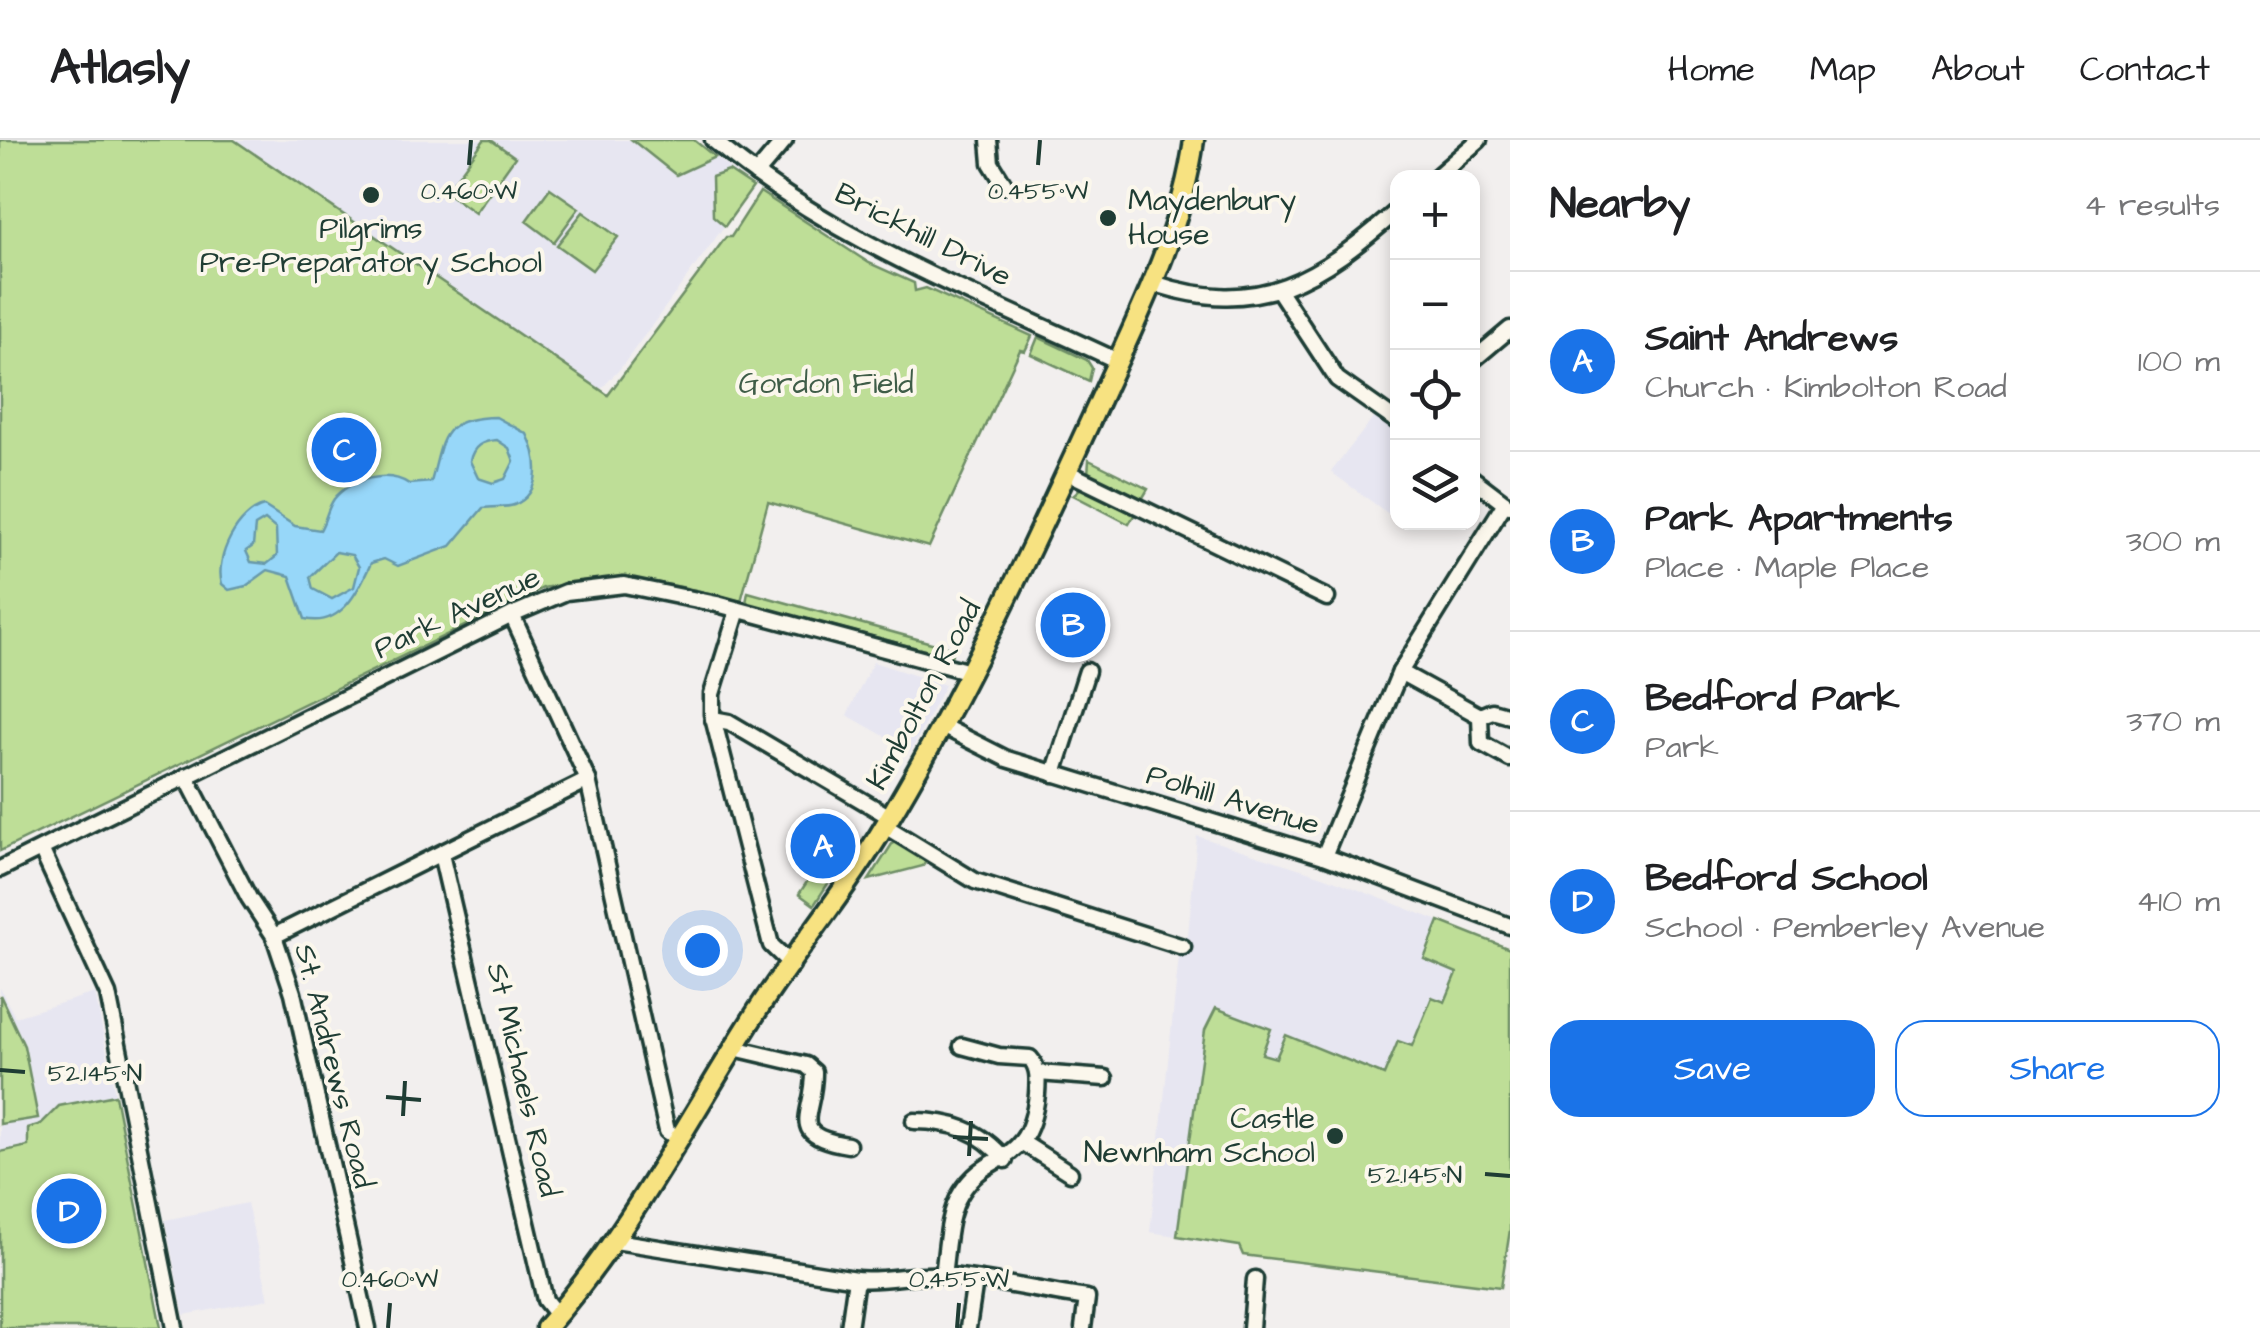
<!DOCTYPE html>
<meta charset="utf-8">
<style>
:root{--surface:#fff;--page:#f6f6f6;--text:#202124;--muted:#757577;--line:#e0e0e0;--accent:#1a73e8}
body{margin:0;font-family:"Architects Daughter",sans-serif;background:var(--page);color:var(--text)}
.controls{position:absolute;right:30px;top:30px;display:grid;overflow:hidden;border-radius:20px;box-shadow:0 5px 15px #0003}
.controls button{width:90px;height:90px;display:grid;place-items:center;padding:0;border:0;border-bottom:2px solid var(--line);background:var(--surface);color:var(--text);font:50px sans-serif}
.you{position:absolute;left:702px;top:810px;width:35px;height:35px;margin:-25px;border:8px solid #fff;border-radius:50%;background:#1a73e8;box-shadow:0 0 0 15px #1a73e833}
.badge{display:grid;place-items:center;width:65px;height:65px;border-radius:50%;background:var(--accent);color:#fff;font-size:32px;font-weight:700}
.pin{position:absolute;translate:-50% -50%;border:5px solid #fff;box-shadow:0 2px 10px #0006}
.list{margin:0;padding:0;list-style:none}
h2{display:flex;justify-content:space-between;align-items:center;height:130px;margin:0;padding:0 40px;font-size:42px}
h2 small{font-size:32px;font-weight:400;color:var(--muted)}
.list li{display:grid;grid-template-columns:65px 1fr auto;gap:30px;align-items:center;box-sizing:border-box;height:180px;padding:0 40px;border-top:2px solid var(--line)}
.list b{display:block;font-size:38px;white-space:nowrap}
.list p{margin:0;font-size:32px;white-space:nowrap;color:var(--muted)}
.list em{font-size:32px;font-style:normal;color:var(--muted)}
.actions{display:flex;gap:20px;padding:30px 40px}
.actions a{flex:1;padding:22px 0;border:2px solid var(--accent);border-radius:30px;text-align:center;font-size:35px;color:var(--accent)}
.actions .main{background:var(--accent);color:#fff}
.icon{flex:none;width:55px;height:55px;fill:none;stroke:currentColor;stroke-width:2;stroke-linecap:round;stroke-linejoin:round}
.map{position:relative;flex:none;width:1510px;height:1188px;overflow:hidden}
header{display:flex;align-items:center;gap:60px;box-sizing:border-box;height:140px;padding:0 50px;background:var(--surface);border-bottom:2px solid var(--line)}
header strong{font-size:48px}
nav{display:flex;gap:55px;margin-inline-start:auto;font-size:35px}
main{display:flex}
aside{flex:1;background:var(--surface)}
.map>svg:first-child{display:block}
.built{fill:#e7e6f1}
.green{fill:#bede97;stroke:#6e8e66;stroke-width:2.5}
.water{fill:#97d7f9;stroke:#6799aa;stroke-width:2.5;fill-rule:evenodd}
.lines{fill:none;stroke-linecap:round;stroke-linejoin:round}
.minor-casing{stroke:#1f3d34;stroke-width:21}
.major-casing{stroke:#1f3d34;stroke-width:25}
.minor{stroke:#fbf7ec;stroke-width:14}
.major{stroke:#f7e281;stroke-width:18}
.ticks{fill:none;stroke:#1f3d34;stroke-width:4}
.poi-dot{fill:#1f3d34;stroke:#fbf7ec;stroke-width:4}
.labels{text-anchor:middle;dominant-baseline:central;stroke-width:8;stroke-linejoin:round;paint-order:stroke}
.poi-label{font-size:30px;fill:#1f3d34;stroke:#fbf7ec;text-anchor:start}
.street-label{font-size:30px;fill:#1f3d34;stroke:#fbf7ec}
.park-label{font-size:30px;fill:#3f5d48;stroke:#fbf7ec}
.ticks-label{font-size:25px;text-anchor:middle;fill:#1f3d34;stroke:#fbf7ec;stroke-width:8;stroke-linejoin:round;paint-order:stroke}
</style>
<header>
<strong>Atlasly</strong>
<nav><a>Home</a><a>Map</a><a>About</a><a>Contact</a></nav>
</header>
<main>
<div class="map">
<svg width="1510" height="1188" viewBox="0 0 1510 1188">
<rect width="100%" height="100%" fill="#f2efee"/>
<filter id="ink" filterUnits="userSpaceOnUse"><feTurbulence type="fractalNoise" baseFrequency=".01" numOctaves="2"/><feDisplacementMap in="SourceGraphic" scale="20" xChannelSelector="R" yChannelSelector="G"/><feConvolveMatrix kernelMatrix="1 2 1 2 8 2 1 2 1" color-interpolation-filters="sRGB"/></filter>
<g filter="url(#ink)">
<g class="built">
<path d="M 234,0 L 694,0 L 753,47 L 620,229 L 600,250 Z"/>
<path d="M 1377,273 L 1398,288 L 1397,380 L 1331,332 Z"/>
<path d="M 873,522 L 945,545 L 911,611 L 847,575 Z"/>
<path d="M 1197,696 L 1323,736 L 1493,802 L 1510,841 L 1510,1090 L 1501,1147 L 1243,1115 L 1239,1106 L 1150,1092 L 1179,816 L 1188,795 Z"/>
<path d="M 0,848 L 15,877 L 95,853 L 161,1188 L 0,1188 Z"/>
<path d="M 247,1063 L 269,1159 L 184,1175 L 165,1080 Z"/>
</g>
<g class="green">
<path d="M 0,0 L 234,0 L 608,255 L 726,97 L 731,97 L 760,52 L 869,123 L 914,143 L 915,151 L 926,148 L 1032,196 L 1025,211 L 1020,210 L 929,407 L 768,362 L 741,461 C 663,442 623,431 543,448 L 0,711 Z"/>
<path d="M 484,0 L 491,0 L 515,17 L 475,73 L 446,52 Z"/>
<path d="M 632,0 L 694,0 L 715,17 L 676,35 Z"/>
<path d="M 729,31 L 753,47 L 725,86 L 713,76 L 712,37 Z"/>
<path d="M 550,48 L 579,68 L 554,102 L 526,81 Z"/>
<path d="M 583,72 L 618,97 L 592,130 L 557,105 Z"/>
<path d="M 1038,197 L 1087,220 L 1092,228 L 1089,241 L 1031,214 Z"/>
<path d="M 1089,320 L 1148,349 L 1141,361 L 1088,335 Z"/>
<path d="M 1083,346 L 1136,372 L 1129,384 L 1073,355 Z"/>
<path d="M 748,452 L 953,509 L 951,517 L 746,463 Z"/>
<path d="M 894,701 L 927,720 L 923,726 L 869,740 Z"/>
<path d="M 841,712 L 846,716 L 814,765 L 799,754 L 820,722 L 825,725 L 829,713 L 837,718 Z"/>
<path d="M 1439,781 L 1510,809 L 1510,1090 L 1501,1147 L 1243,1115 L 1239,1106 L 1177,1096 L 1205,890 L 1216,868 L 1271,889 L 1262,914 L 1276,918 L 1286,895 L 1384,935 L 1398,901 L 1412,906 L 1432,857 L 1445,862 L 1457,833 L 1424,819 Z"/>
<path d="M 0,855 L 24,906 L 38,978 L 0,984 Z"/>
<path d="M 115,955 L 161,1188 L 0,1188 L 0,1012 L 28,1006 L 28,988 L 41,984 L 59,966 Z"/>
</g>
<path class="water" d="M 496,277 L 527,294 C 538,316 544,353 514,365 C 506,368 493,366 483,368 L 451,406 L 398,426 L 384,419 L 371,423 C 359,450 341,488 305,479 L 290,436 L 268,430 L 246,446 L 229,450 L 222,444 C 214,418 238,372 264,366 L 295,386 L 320,390 C 326,380 327,369 334,359 C 350,339 388,329 409,344 L 431,342 C 444,298 439,278 496,277 ZM 497,300 L 509,308 L 514,321 L 505,339 L 493,343 L 478,338 L 470,321 C 473,306 482,301 497,300 ZM 265,380 L 276,389 L 277,416 L 267,424 L 251,422 L 246,411 L 253,406 L 255,386 ZM 336,412 L 352,415 L 359,427 L 354,447 L 332,459 L 313,449 L 310,437 Z"/>
<g class="lines">
<defs>
<g id="minor">
<path d="M 713,0 C 830,100 980,156 1118,221"/>
<path d="M 989,0 L 991,23 L 1004,44"/>
<path d="M 756,34 L 785,0"/>
<path d="M 1435,38 L 1479,0"/>
<path d="M 1153,143 C 1260,179 1319,139 1398,70"/>
<path d="M 1280,152 L 1337,239 L 1398,282"/>
<path d="M 1472,221 L 1510,189"/>
<path d="M 1067,332 L 1327,458"/>
<path d="M 1472,338 L 1509,366"/>
<path d="M 738,470 L 712,554 L 712,574 L 771,805 L 792,825"/>
<path d="M 512,475 L 588,640 L 667,991 L 678,998"/>
<path d="M 1400,532 L 1480,576 L 1492,571 L 1510,576"/>
<path d="M 1480,576 L 1481,603 L 1510,619"/>
<path d="M 713,579 L 729,582 L 890,677"/>
<path d="M 942,586 L 1007,619 L 1324,716 L 1510,786"/>
<path d="M 1054,634 L 1087,531"/>
<path d="M 186,636 L 249,758 L 274,796 L 293,853 L 368,1188"/>
<path d="M 885,686 L 975,741 L 1183,807"/>
<path d="M 41,709 L 108,854 L 175,1188"/>
<path d="M 441,714 L 545,1160 L 557,1175"/>
<path d="M 1324,716 L 1400,532 L 1505,363"/>
<path d="M 0,729 L 512,475 L 566,452 L 624,445 L 717,464 L 970,532"/>
<path d="M 274,796 L 588,640"/>
<path d="M 734,908 L 806,925 L 814,932 C 815,975 784,995 848,1005"/>
<path d="M 1038,933 L 1105,938"/>
<path d="M 914,981 C 951,981 981,990 1005,1020"/>
<path d="M 1023,1003 L 1070,1033"/>
<path d="M 615,1101 L 856,1139 C 886,1142 911,1133 941,1135 C 989,1139 1039,1151 1087,1158 L 1083,1188"/>
<path d="M 943,1135 C 947,1109 947,1075 961,1053 C 989,1007 1029,1030 1037,954 C 1038,940 1039,928 1030,918 L 999,916 L 962,906"/>
<path d="M 849,1188 L 856,1139"/>
<path d="M 968,1188 L 975,1141"/>
<path d="M 1251,1188 L 1255,1139"/>
</g>
<path id="major" d="M 546,1188 C 626,1097 683,989 747,887 C 789,818 843,756 884,687 C 966,551 1033,406 1099,262 C 1137,178 1182,92 1194,0"/>
</defs>
<use href="#minor" class="minor-casing"/>
<use href="#major" class="major-casing"/>
<use href="#minor" class="minor"/>
<use href="#major" class="major"/>
</g>
</g>
<path class="ticks" d="M 469,25 L 471,0M 1038,25 L 1040,0M 0,930 L 25,932M 386,957 L 421,960M 403,976 L 405,941M 953,997 L 988,999M 969,1016 L 971,981M 1485,1034 L 1510,1036M 388,1188 L 390,1163M 957,1188 L 959,1163"/>
<g class="poi-dot">
<circle cx="371" cy="55" r="10"/>
<circle cx="1108" cy="78" r="10"/>
<circle cx="1335" cy="996" r="10"/>
</g>
<g class="labels">
<g class="poi-label">
<text x="1128" y="61">Maydenbury<tspan x="1128" dy="34">House</tspan></text>
<text x="371" y="89" text-anchor="middle">Pilgrims<tspan x="371" dy="34">Pre-Preparatory School</tspan></text>
<text x="1315" y="979" text-anchor="end">Castle<tspan x="1315" dy="34">Newnham School</tspan></text>
</g>
<g class="street-label">
<text transform="translate(923 95) rotate(27)">Brickhill Drive</text>
<text transform="translate(457 473) rotate(-25)">Park Avenue</text>
<text transform="translate(924 555) rotate(-62)">Kimbolton Road</text>
<text transform="translate(1233 660) rotate(17)">Polhill Avenue</text>
<text transform="translate(334 926) rotate(76)">St. Andrews Road</text>
<text transform="translate(523 940) rotate(77)">St Michaels Road</text>
</g>
<g class="park-label">
<text x="826" y="244">Gordon Field</text>
</g>
</g>
<g class="ticks-label">
<text x="469" y="59">0.460°W</text>
<text x="1038" y="59">0.455°W</text>
<text x="95" y="941">52.145°N</text>
<text x="1415" y="1043">52.145°N</text>
<text x="390" y="1147">0.460°W</text>
<text x="959" y="1147">0.455°W</text>
</g>
</svg>
<div class="controls">
<button>+</button>
<button>−</button>
<button><svg class="icon" aria-label="locate" viewBox="0 0 24 24"><circle cx="12" cy="12" r="6"/><path d="M12 2v4M12 18v4M2 12h4M18 12h4"/></svg></button>
<button><svg class="icon" aria-label="layers" viewBox="0 0 24 24"><path d="M12 4l9 5-9 5-9-5zM3 14l9 5 9-5"/></svg></button>
</div>
<div class="you"></div>
<div class="pin badge" style="left:823px;top:706px">A</div>
<div class="pin badge" style="left:1073px;top:485px">B</div>
<div class="pin badge" style="left:344px;top:310px">C</div>
<div class="pin badge" style="left:69px;top:1071px">D</div>
</div>
<aside>
<h2>Nearby<small>4 results</small></h2>
<ul class="list">
<li><span class="badge">A</span><div><b>Saint Andrews</b><p>Church · Kimbolton Road</p></div><em>100 m</em></li>
<li><span class="badge">B</span><div><b>Park Apartments</b><p>Place · Maple Place</p></div><em>300 m</em></li>
<li><span class="badge">C</span><div><b>Bedford Park</b><p>Park</p></div><em>370 m</em></li>
<li><span class="badge">D</span><div><b>Bedford School</b><p>School · Pemberley Avenue</p></div><em>410 m</em></li>
</ul>
<div class="actions"><a class="main">Save</a><a>Share</a></div>
</aside>
</main>
